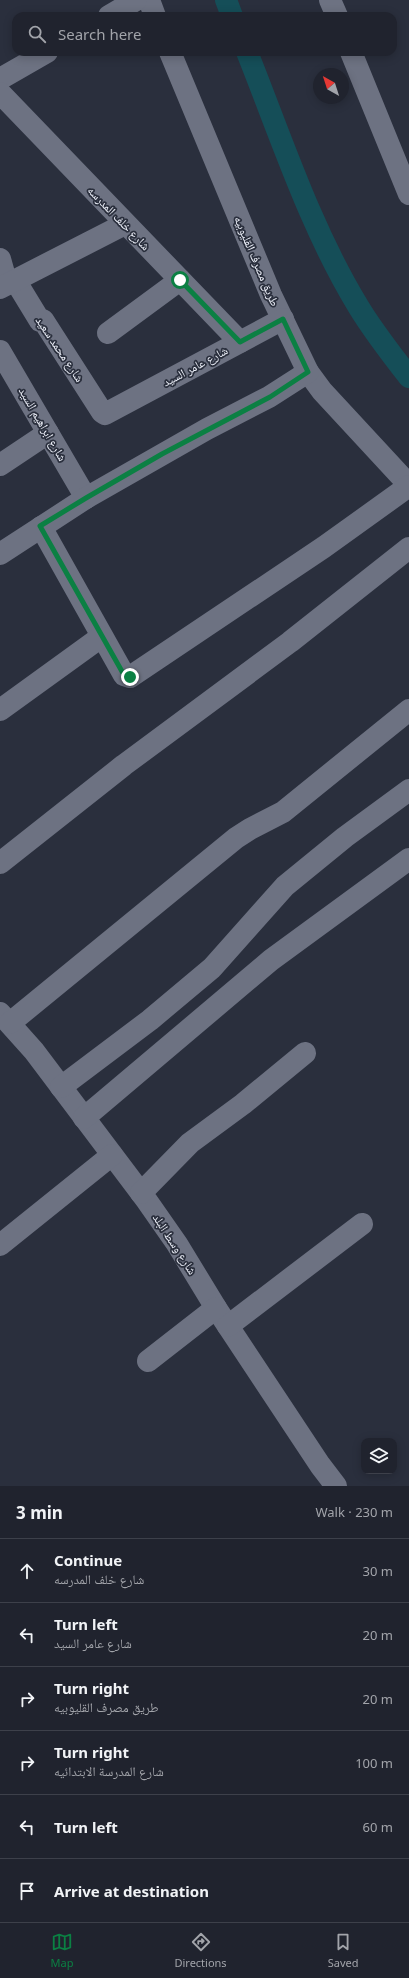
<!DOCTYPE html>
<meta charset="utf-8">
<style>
:root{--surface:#20232e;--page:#282b36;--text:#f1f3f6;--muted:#a2a4aa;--line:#3d404a;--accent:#0b8043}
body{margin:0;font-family:"Noto Sans","Noto Naskh Arabic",sans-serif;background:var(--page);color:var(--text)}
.controls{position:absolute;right:12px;bottom:12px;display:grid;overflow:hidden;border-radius:8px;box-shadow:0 2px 10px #0003}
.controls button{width:36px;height:36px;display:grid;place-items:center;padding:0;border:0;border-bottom:1px solid var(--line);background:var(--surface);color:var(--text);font:20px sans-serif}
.compass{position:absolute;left:313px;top:68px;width:36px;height:36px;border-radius:50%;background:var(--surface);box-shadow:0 2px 10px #0003;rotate:321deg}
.stop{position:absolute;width:12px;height:12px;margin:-9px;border:3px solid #0b8043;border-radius:50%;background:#fff}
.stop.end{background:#0b8043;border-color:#fff;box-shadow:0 1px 4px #0008}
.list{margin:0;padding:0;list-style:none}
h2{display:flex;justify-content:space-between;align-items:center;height:52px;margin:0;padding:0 16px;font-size:17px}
h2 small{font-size:13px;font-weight:400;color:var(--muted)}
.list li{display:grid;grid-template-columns:26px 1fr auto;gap:12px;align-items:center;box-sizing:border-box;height:64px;padding:0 16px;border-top:1px solid var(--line)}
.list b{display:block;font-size:15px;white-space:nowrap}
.list p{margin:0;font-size:13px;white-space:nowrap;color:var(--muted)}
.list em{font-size:13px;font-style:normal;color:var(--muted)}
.icon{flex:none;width:22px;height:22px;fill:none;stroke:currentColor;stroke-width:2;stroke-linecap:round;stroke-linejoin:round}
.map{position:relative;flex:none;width:409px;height:1486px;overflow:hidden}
.search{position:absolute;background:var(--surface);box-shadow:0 2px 10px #0003;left:12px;right:12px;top:12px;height:44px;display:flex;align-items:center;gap:10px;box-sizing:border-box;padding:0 14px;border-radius:12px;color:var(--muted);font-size:15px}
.sheet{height:436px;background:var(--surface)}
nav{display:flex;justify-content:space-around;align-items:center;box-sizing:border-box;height:56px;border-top:1px solid var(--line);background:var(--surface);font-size:11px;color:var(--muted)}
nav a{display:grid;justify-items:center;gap:2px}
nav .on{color:var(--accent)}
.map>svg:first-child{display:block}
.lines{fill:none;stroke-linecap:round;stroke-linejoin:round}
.canal{stroke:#154e58;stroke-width:22}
.street{stroke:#6d7282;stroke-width:22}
.route{stroke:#0b8043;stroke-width:5}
.labels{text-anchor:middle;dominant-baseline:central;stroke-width:3.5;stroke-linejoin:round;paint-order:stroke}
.street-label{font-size:12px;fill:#eef1fa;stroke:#2a2f3d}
</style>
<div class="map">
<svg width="409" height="1486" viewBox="0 0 409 1486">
<rect width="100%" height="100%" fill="#2a2f3d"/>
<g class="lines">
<g class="canal">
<path d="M 226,0 L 232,16"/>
<path d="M 247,52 C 281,137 310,227 358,306 C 373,331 391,354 409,377"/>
</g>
<g class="street">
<path d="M 149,0 L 155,16"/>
<path d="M 330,0 L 337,16"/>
<path d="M 109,16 L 136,0"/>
<path d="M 170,52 L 271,295 L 308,372 L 322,391 L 409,485"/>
<path d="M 351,52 L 409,194"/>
<path d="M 0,79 L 47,52"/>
<path d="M 0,93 L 240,342"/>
<path d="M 0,259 L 7,284"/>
<path d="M 15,280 L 40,321 L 43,320 L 102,412 L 105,414 L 283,319"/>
<path d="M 0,288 L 125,224"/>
<path d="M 108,333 L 180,280"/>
<path d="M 0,351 L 86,498"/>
<path d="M 0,465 L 48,433"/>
<path d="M 41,527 L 124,675 L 130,677 L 324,547 L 409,486"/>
<path d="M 0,554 L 86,498 L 207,429 L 269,397 L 308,372"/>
<path d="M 0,710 L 101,637"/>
<path d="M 0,863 L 124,765 L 290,642 L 409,548"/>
<path d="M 0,1013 L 34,1051 L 147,1201 L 177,1244 L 216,1308 L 320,1465 L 336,1486"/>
<path d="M 10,1023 L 236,838 L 250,829 L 283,812 L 409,710"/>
<path d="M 61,1087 L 150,1020 L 212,968 L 285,886 L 345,837 L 409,790"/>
<path d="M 84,1118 L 271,960 L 409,859"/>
<path d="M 141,1193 L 190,1143 L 243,1104 L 305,1053"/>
<path d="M 0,1245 L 112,1155"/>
<path d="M 228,1326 L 362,1224"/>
<path d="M 148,1361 L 216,1308"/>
</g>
</g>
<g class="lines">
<path class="route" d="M 130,677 L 124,675 L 40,526 L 86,498 L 162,454 L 270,397 L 308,372 L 283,319 L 240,342 L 180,280"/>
</g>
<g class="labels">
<g class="street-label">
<text transform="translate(119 218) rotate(46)">شارع خلف المدرسه</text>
<text transform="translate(257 261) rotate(67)">طريق مصرف القليوبيه</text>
<text transform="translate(60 349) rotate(56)">شارع محمد سعيد</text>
<text transform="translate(195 366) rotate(-28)">شارع عامر السيد</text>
<text transform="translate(43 424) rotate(60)">شارع ابراهيم السيد</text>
<text transform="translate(175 1244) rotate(57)">شارع وسط البلد</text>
</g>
</g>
</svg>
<div class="controls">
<button><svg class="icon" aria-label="layers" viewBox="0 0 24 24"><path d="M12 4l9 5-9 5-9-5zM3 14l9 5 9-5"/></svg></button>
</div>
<svg class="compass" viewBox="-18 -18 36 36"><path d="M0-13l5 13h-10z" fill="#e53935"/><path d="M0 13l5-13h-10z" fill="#a2a4aa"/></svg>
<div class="stop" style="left:180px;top:280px"></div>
<div class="stop end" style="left:130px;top:677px"></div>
<div class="search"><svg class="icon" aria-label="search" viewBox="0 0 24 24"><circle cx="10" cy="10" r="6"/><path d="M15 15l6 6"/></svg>Search here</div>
</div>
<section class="sheet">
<h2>3 min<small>Walk · 230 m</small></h2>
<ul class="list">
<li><svg class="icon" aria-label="ahead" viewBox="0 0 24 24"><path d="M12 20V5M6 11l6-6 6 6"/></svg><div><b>Continue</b><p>شارع خلف المدرسه</p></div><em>30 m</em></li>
<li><svg class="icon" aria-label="left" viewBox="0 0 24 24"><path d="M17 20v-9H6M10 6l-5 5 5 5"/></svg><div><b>Turn left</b><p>شارع عامر السيد</p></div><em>20 m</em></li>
<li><svg class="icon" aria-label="right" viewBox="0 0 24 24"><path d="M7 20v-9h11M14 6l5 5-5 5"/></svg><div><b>Turn right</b><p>طريق مصرف القليوبيه</p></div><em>20 m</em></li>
<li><svg class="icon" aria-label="right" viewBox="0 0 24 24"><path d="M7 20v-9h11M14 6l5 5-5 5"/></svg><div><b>Turn right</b><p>شارع المدرسة الابتدائيه</p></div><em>100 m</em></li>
<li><svg class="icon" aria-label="left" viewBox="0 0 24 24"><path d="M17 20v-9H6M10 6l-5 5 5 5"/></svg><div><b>Turn left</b></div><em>60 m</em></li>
<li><svg class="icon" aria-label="arrive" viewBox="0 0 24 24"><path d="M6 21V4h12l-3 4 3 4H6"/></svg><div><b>Arrive at destination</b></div></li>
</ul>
</section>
<nav>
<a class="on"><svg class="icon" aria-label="map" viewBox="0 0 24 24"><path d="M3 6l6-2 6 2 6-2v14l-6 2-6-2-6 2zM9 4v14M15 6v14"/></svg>Map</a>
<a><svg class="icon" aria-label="directions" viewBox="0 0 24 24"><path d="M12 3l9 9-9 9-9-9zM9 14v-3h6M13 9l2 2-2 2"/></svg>Directions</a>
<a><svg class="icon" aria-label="saved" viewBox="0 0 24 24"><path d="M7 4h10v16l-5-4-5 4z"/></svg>Saved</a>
</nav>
